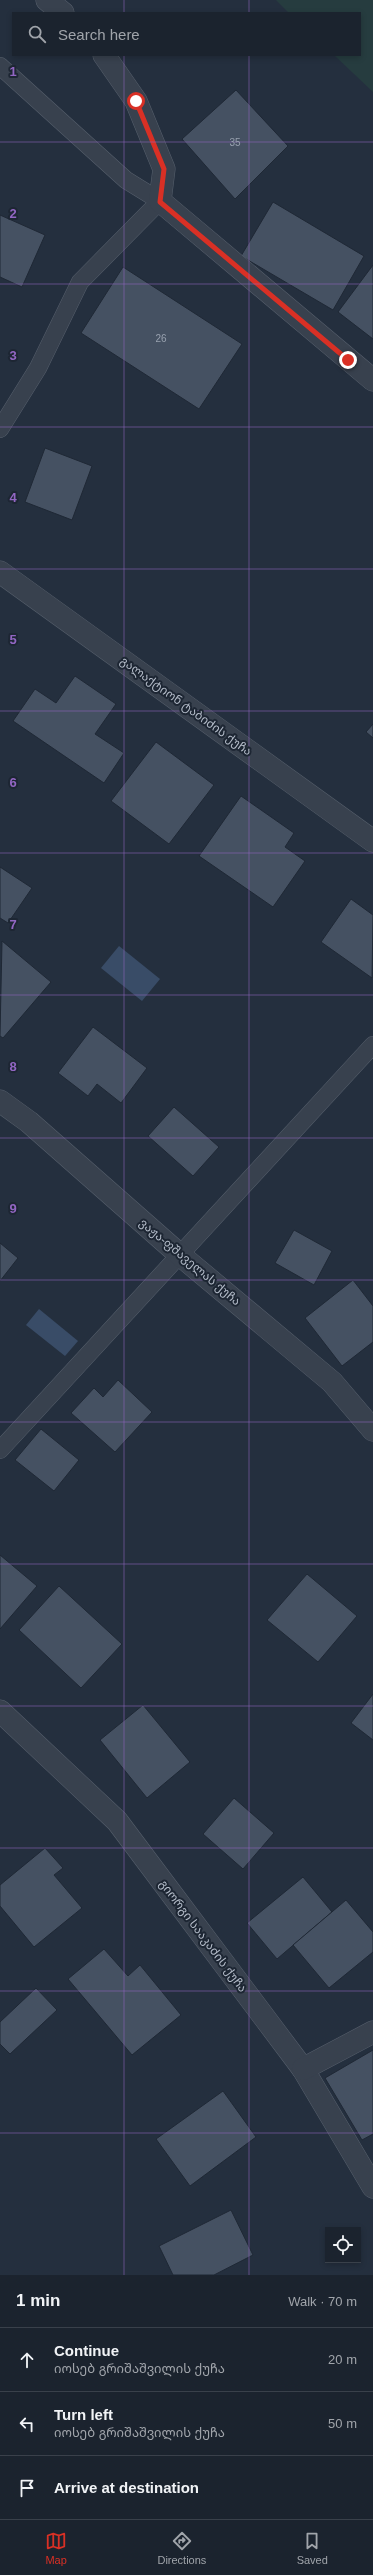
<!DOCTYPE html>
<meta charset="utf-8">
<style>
:root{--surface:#1b232e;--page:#242b36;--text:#f1f3f6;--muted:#a0a4aa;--line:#39404a;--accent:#d93025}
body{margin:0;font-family:Arial,"Noto Sans Georgian",sans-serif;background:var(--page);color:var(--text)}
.controls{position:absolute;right:12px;bottom:12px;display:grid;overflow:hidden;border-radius:0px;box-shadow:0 2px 6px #0003}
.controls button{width:36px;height:36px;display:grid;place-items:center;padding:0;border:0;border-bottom:1px solid var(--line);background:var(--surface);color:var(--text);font:20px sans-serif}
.stop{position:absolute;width:12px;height:12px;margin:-9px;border:3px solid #d93025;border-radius:50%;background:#fff}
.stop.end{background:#d93025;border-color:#fff;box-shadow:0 1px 4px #0008}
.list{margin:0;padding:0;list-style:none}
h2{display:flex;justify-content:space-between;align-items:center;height:52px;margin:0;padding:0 16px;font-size:17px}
h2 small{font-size:13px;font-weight:400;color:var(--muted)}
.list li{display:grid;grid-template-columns:26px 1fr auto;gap:12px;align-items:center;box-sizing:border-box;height:64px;padding:0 16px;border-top:1px solid var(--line)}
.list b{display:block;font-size:15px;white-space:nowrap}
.list p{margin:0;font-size:13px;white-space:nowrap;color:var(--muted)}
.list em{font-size:13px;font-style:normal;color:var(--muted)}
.icon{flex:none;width:22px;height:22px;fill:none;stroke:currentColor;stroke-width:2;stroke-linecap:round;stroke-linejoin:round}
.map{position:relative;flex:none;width:373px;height:2275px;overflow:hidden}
.search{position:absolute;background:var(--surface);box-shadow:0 2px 6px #0003;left:12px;right:12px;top:12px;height:44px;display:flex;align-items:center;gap:10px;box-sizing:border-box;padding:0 14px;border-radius:0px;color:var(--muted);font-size:15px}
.sheet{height:244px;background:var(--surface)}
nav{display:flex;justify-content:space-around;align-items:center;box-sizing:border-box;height:56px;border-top:1px solid var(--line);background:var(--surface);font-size:11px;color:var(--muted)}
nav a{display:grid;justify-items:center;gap:2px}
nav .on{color:var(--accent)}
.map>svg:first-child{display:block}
.green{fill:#263c3f}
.water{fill:#394c67}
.building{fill:#455162;stroke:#1f2835}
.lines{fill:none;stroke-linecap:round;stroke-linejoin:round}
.lane-casing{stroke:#565f6c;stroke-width:18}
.street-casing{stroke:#565f6c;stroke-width:23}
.lane{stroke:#38414e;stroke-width:17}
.street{stroke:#38414e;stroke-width:22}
.route{stroke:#d93025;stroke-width:5}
.grid{fill:none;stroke:#9266c3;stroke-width:1;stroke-opacity:0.55}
.labels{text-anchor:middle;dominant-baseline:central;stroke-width:4;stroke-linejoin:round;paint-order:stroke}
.number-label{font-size:10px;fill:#98a1af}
.street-label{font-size:12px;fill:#b4bcc9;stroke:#1d2633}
.grid-label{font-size:13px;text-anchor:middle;font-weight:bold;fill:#9266c3;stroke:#1d2633;stroke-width:4;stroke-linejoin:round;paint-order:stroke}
</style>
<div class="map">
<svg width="373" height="2275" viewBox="0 0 373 2275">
<rect width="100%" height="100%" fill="#242f3e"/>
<path class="green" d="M 276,0 L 373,0 L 373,92 L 334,55 L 360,55 L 360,13 L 289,13 Z"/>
<g class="water">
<path d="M 119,946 L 160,979 L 142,1001 L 101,968 Z"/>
<path d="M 39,1309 L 78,1341 L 65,1356 L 26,1325 Z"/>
</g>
<g class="building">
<path d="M 236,90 L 288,146 L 235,199 L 182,139 Z"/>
<path d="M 273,202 L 364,256 L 333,310 L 241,256 Z"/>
<path d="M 0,215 L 45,235 L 22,287 L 0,277 Z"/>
<path d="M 373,265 L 373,339 L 338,312 Z"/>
<path d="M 123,267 L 242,344 L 199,409 L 81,333 Z"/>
<path d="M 45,448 L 92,466 L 72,520 L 25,502 Z"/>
<path d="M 75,676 L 116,704 L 95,734 L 124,753 L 104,783 L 13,721 L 35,689 L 56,703 Z"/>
<path d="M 373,724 L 373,738 L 366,732 Z"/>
<path d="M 156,742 L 214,785 L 169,844 L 111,801 Z"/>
<path d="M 241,796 L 294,833 L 285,847 L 305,861 L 273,907 L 199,856 Z"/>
<path d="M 0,867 L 32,888 L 8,923 L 0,918 Z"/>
<path d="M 351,899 L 373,915 L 372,978 L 321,942 Z"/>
<path d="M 2,941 L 51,982 L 3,1038 L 0,1036 Z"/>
<path d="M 93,1027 L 147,1068 L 121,1103 L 97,1084 L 88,1096 L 58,1073 Z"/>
<path d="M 174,1107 L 219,1147 L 193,1176 L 148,1136 Z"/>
<path d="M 294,1230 L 332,1251 L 314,1285 L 275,1263 Z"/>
<path d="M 0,1243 L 18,1258 L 0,1281 Z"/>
<path d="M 353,1280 L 373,1306 L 373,1342 L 342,1366 L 305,1318 Z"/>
<path d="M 118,1380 L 152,1412 L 115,1452 L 71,1413 L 94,1388 L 103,1397 Z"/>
<path d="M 41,1429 L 79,1460 L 54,1491 L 15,1460 Z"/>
<path d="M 0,1555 L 37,1586 L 0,1629 Z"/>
<path d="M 307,1574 L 357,1616 L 318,1662 L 267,1620 Z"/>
<path d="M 59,1586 L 122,1644 L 81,1688 L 19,1630 Z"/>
<path d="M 373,1694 L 373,1740 L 351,1723 Z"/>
<path d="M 143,1705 L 190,1762 L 147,1798 L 100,1740 Z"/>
<path d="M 234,1798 L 274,1833 L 243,1869 L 203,1834 Z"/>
<path d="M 45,1848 L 63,1868 L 54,1875 L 82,1908 L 34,1947 L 0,1906 L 0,1885 Z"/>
<path d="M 303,1877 L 332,1912 L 277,1959 L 247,1923 Z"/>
<path d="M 346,1900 L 373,1932 L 373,1952 L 329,1988 L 293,1945 Z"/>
<path d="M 104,1949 L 128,1976 L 140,1965 L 181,2015 L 132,2055 L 68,1979 Z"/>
<path d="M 36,1988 L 57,2010 L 10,2054 L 0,2044 L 0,2022 Z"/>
<path d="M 373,2050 L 373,2134 L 362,2140 L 325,2078 Z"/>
<path d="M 223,2091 L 256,2137 L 190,2186 L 156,2139 Z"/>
<path d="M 231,2210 L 253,2255 L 214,2275 L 173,2275 L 159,2246 Z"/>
</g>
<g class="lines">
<defs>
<g id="lane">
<path d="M 0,66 L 126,180 L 160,201 L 80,282 L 38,368 L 0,429"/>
<path d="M 0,1450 L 373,1045"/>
</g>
<g id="street">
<path d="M 47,0 L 63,13"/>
<path d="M 104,55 L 136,101 L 164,169 L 160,201 L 373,380"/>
<path d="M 0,572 L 373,841"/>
<path d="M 0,1101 L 29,1122 L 180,1255 L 332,1382 L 373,1430"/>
<path d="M 0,1711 L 117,1821 L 303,2069 L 373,2187"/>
<path d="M 303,2069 L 373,2032"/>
</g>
</defs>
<use href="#lane" class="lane-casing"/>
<use href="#street" class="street-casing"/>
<use href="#lane" class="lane"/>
<use href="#street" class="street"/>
</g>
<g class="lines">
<path class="route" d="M 136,101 L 164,169 L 160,202 L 348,360"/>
</g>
<path class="grid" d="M 124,0 L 124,13M 249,0 L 249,13M 124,55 L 124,2275M 249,55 L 249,2275M 0,142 L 373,142M 0,284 L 373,284M 0,427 L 373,427M 0,569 L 373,569M 0,711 L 373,711M 0,853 L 373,853M 0,995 L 373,995M 0,1138 L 373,1138M 0,1280 L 373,1280M 0,1422 L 373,1422M 0,1564 L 373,1564M 0,1706 L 373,1706M 0,1848 L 373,1848M 0,1991 L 373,1991M 0,2133 L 373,2133"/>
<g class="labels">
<g class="number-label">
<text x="235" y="142">35</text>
<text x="161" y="338">26</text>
</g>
<g class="street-label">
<text transform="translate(186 706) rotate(36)">გალაქტიონ ტაბიძის ქუჩა</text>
<text transform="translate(190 1262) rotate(40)">ვაჟა-ფშაველას ქუჩა</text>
<text transform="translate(203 1936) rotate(53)">გიორგი სააკაძის ქუჩა</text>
</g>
</g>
<g class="grid-label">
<text x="13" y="76">1</text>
<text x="13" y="218">2</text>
<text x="13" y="360">3</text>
<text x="13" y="502">4</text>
<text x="13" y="644">5</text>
<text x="13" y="787">6</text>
<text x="13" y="929">7</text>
<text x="13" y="1071">8</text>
<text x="13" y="1213">9</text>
</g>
</svg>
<div class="controls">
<button><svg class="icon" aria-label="locate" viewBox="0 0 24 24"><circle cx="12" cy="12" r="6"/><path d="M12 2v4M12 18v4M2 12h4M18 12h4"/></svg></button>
</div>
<div class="stop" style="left:136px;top:101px"></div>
<div class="stop end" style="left:348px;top:360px"></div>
<div class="search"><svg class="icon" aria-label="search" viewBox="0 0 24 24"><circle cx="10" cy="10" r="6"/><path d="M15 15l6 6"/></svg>Search here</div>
</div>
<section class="sheet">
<h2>1 min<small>Walk · 70 m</small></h2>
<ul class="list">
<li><svg class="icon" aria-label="ahead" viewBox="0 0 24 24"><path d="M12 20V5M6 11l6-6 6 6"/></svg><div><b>Continue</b><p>იოსებ გრიშაშვილის ქუჩა</p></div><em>20 m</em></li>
<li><svg class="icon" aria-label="left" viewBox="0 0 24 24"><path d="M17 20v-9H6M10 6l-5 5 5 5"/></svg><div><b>Turn left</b><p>იოსებ გრიშაშვილის ქუჩა</p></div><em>50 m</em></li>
<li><svg class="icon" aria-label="arrive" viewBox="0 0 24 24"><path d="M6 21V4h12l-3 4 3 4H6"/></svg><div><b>Arrive at destination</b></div></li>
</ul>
</section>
<nav>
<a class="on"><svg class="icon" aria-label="map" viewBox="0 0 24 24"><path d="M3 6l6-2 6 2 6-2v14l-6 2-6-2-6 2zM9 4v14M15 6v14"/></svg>Map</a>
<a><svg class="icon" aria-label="directions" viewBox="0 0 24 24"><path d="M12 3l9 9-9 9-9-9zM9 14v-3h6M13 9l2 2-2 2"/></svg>Directions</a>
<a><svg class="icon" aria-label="saved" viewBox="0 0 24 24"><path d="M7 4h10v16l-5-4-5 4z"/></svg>Saved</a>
</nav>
